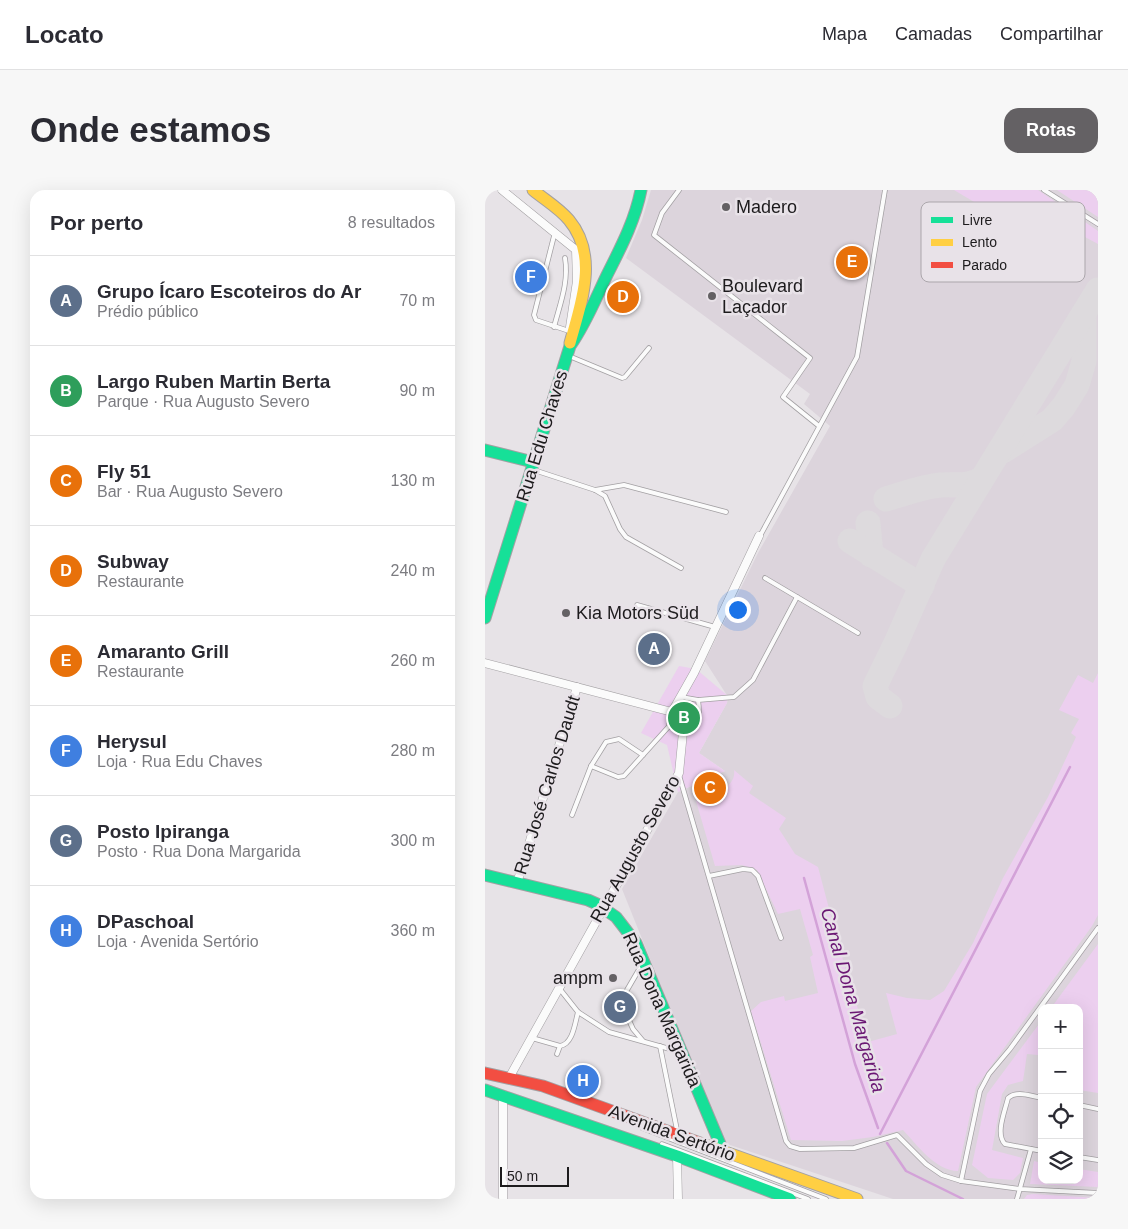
<!DOCTYPE html>
<html lang="pt">
<meta charset="utf-8">
<style>
:root{--surface:#fff;--page:#f7f7f7;--text:#2b2b33;--muted:#7c7c81;--line:#e1e1e2;--accent:#646164}
body{margin:0;font-family:Arial,sans-serif;background:var(--page);color:var(--text)}
.controls{position:absolute;right:15px;bottom:15px;display:grid;overflow:hidden;border-radius:10px;box-shadow:0 5px 20px #0002}
.controls button{width:45px;height:45px;display:grid;place-items:center;padding:0;border:0;border-bottom:1px solid var(--line);background:var(--surface);color:var(--text);font:25px sans-serif}
.scale{position:absolute;left:15px;bottom:12px;width:69px;box-sizing:border-box;padding-left:5px;border:2px solid #1d1b1d;border-top:0;font-size:14px;line-height:18px;white-space:nowrap;color:#1d1b1d;-webkit-text-stroke:4px #e8e2e8;paint-order:stroke}
.you{position:absolute;left:252px;top:419px;width:18px;height:18px;margin:-12px;border:4px solid #fff;border-radius:50%;background:#1a73e8;box-shadow:0 0 0 8px #1a73e833}
.badge{display:grid;place-items:center;width:32px;height:32px;border-radius:50%;background:var(--accent);color:#fff;font-size:16px;font-weight:700}
.pin{position:absolute;translate:-50% -50%;border:2px solid #fff;box-shadow:0 1px 5px #0006}
.list{margin:0;padding:0;list-style:none}
h2{display:flex;justify-content:space-between;align-items:center;height:65px;margin:0;padding:0 20px;font-size:21px}
h2 small{font-size:16px;font-weight:400;color:var(--muted)}
.list li{display:grid;grid-template-columns:32px 1fr auto;gap:15px;align-items:center;box-sizing:border-box;height:90px;padding:0 20px;border-top:1px solid var(--line)}
.list b{display:block;font-size:19px;white-space:nowrap}
.list p{margin:0;font-size:16px;white-space:nowrap;color:var(--muted)}
.list em{font-size:16px;font-style:normal;color:var(--muted)}
.icon{flex:none;width:28px;height:28px;fill:none;stroke:currentColor;stroke-width:2;stroke-linecap:round;stroke-linejoin:round}
.map{position:relative;flex:none;width:613px;height:1009px;overflow:hidden;border-radius:15px}
header{display:flex;align-items:center;gap:30px;box-sizing:border-box;height:70px;padding:0 25px;background:var(--surface);border-bottom:1px solid var(--line)}
header strong{font-size:24px}
nav{display:flex;gap:28px;margin-inline-start:auto;font-size:18px}
.intro{display:flex;align-items:center;justify-content:space-between;box-sizing:border-box;height:120px;padding:0 30px}
h1{margin:0;font-size:35px}
.button{padding:12px 22px;border-radius:15px;background:var(--accent);color:#fff;font-size:18px;font-weight:700}
main{display:flex;gap:30px;padding:0 30px}
aside{flex:1;background:var(--surface);border-radius:15px;box-shadow:0 5px 20px #0002}
.map>svg:first-child{display:block}
.built{fill:#dcd4dc;fill-rule:evenodd}
.green{fill:#eccfef}
.lines{fill:none;stroke-linecap:round;stroke-linejoin:round}
.stream{stroke:#d3a2d8;stroke-width:2.5}
.taxiway{stroke:#dddadd;stroke-width:25}
.lane-casing{stroke:#a3a0a3;stroke-width:5.5}
.street-casing{stroke:#a3a0a3;stroke-width:9}
.fast-casing{stroke:#a3a0a3;stroke-width:13}
.slow-casing{stroke:#a3a0a3;stroke-width:13}
.jam-casing{stroke:#a3a0a3;stroke-width:13}
.lane{stroke:#fbfbfb;stroke-width:4}
.street{stroke:#fbfbfb;stroke-width:8}
.fast{stroke:#16e098;stroke-width:11}
.slow{stroke:#ffcf43;stroke-width:11}
.jam{stroke:#f24e42;stroke-width:11}
.poi-dot{fill:#646164;stroke:#e8e2e8;stroke-width:2}
.labels{text-anchor:middle;dominant-baseline:central;stroke-width:5;stroke-linejoin:round;paint-order:stroke}
.poi-label{font-size:18px;fill:#1d1b1d;stroke:#e8e2e8;text-anchor:start}
.street-label{font-size:18px;fill:#1d1b1d;stroke:#e8e2e8}
.water-label{font-size:19px;font-style:italic;fill:#6b1874;stroke:#e8e2e8}
.key{fill:#e8e2e8;stroke:#aba6ab;stroke-width:1}
.key-label{font-size:14px;fill:#1d1b1d}
</style>
<header>
<strong>Locato</strong>
<nav><a>Mapa</a><a>Camadas</a><a>Compartilhar</a></nav>
</header>
<div class="intro"><h1>Onde estamos</h1><a class="button">Rotas</a></div>
<main>
<aside>
<h2>Por perto<small>8 resultados</small></h2>
<ul class="list">
<li><span class="badge" style="background:#5c6f8a">A</span><div><b>Grupo Ícaro Escoteiros do Ar</b><p>Prédio público</p></div><em>70 m</em></li>
<li><span class="badge" style="background:#2e9e5b">B</span><div><b>Largo Ruben Martin Berta</b><p>Parque · Rua Augusto Severo</p></div><em>90 m</em></li>
<li><span class="badge" style="background:#e8710a">C</span><div><b>Fly 51</b><p>Bar · Rua Augusto Severo</p></div><em>130 m</em></li>
<li><span class="badge" style="background:#e8710a">D</span><div><b>Subway</b><p>Restaurante</p></div><em>240 m</em></li>
<li><span class="badge" style="background:#e8710a">E</span><div><b>Amaranto Grill</b><p>Restaurante</p></div><em>260 m</em></li>
<li><span class="badge" style="background:#3f7fe0">F</span><div><b>Herysul</b><p>Loja · Rua Edu Chaves</p></div><em>280 m</em></li>
<li><span class="badge" style="background:#5c6f8a">G</span><div><b>Posto Ipiranga</b><p>Posto · Rua Dona Margarida</p></div><em>300 m</em></li>
<li><span class="badge" style="background:#3f7fe0">H</span><div><b>DPaschoal</b><p>Loja · Avenida Sertório</p></div><em>360 m</em></li>
</ul>
</aside>
<div class="map">
<svg width="613" height="1009" viewBox="0 0 613 1009">
<rect width="100%" height="100%" fill="#e7e3e7"/>
<path class="built" d="M 166,0 L 613,0 L 613,1009 L 408,1009 L 239,953 L 137,699 L 193,602 L 240,581 L 214,563 L 242,513 L 243,507 L 220,471 L 273,363 L 345,236 L 319,214 L 325,204 L 141,68 L 157,30 ZM 557,818 L 594,818 L 594,990 L 557,990 Z"/>
<g class="green">
<path d="M 469,0 L 553,0 L 613,41 L 613,54 L 600,47 L 585,69 Z"/>
<path d="M 572,0 L 613,0 L 613,27 Z"/>
<path d="M 194,476 L 211,479 L 243,506 L 242,513 L 214,563 L 240,581 L 193,602 L 182,555 L 156,543 Z"/>
<path d="M 613,483 L 613,725 L 607,736 L 491,897 L 473,981 C 451,981 432,955 418,940 L 388,947 L 357,951 L 306,950 L 266,821 L 276,812 L 299,806 L 300,811 L 333,803 L 325,767 L 328,765 L 315,719 L 293,724 L 272,680 L 257,675 L 230,676 L 211,611 C 225,605 252,599 249,580 L 268,596 L 264,603 L 301,628 L 294,639 L 310,664 L 333,677 L 355,760 L 383,852 L 412,844 L 401,803 L 422,808 L 445,810 L 459,801 L 488,753 L 518,688 L 563,607 L 591,547 L 586,543 L 594,529 L 574,520 L 593,485 L 608,493 Z"/>
<path d="M 613,754 L 613,903 L 594,900 L 594,818 L 566,818 Z"/>
<path d="M 557,830 L 557,853 L 553,865 L 542,864 L 538,891 L 523,895 L 517,904 L 507,960 L 538,968 L 535,983 L 528,990 L 503,988 L 487,975 L 502,904 Z"/>
<path d="M 549,971 L 557,973 L 557,990 L 594,990 L 594,979 L 613,982 L 613,997 L 545,994 Z"/>
<path d="M 548,1004 L 613,1008 L 613,1009 L 539,1009 L 542,1005 Z"/>
</g>
<g class="lines">
<g class="stream">
<path d="M 319,688 L 370,874 L 393,938"/>
<path d="M 395,944 L 585,577"/>
<path d="M 402,953 L 421,981 L 478,1009"/>
</g>
<g class="taxiway">
<path d="M 518,261 L 567,230 L 579,216 L 592,195 L 599,171 L 599,123"/>
<path d="M 401,309 C 419,304 436,297 455,295 C 470,294 484,297 497,289"/>
<path d="M 383,333 L 386,365"/>
<path d="M 365,351 L 437,396"/>
<path d="M 405,516 L 393,507 L 390,496 L 411,453 L 448,369 L 613,100"/>
</g>
<defs>
<g id="lane">
<path d="M 194,0 L 177,23 L 169,45 L 325,168 L 298,207 L 334,236"/>
<path d="M 559,0 L 613,34"/>
<path d="M 70,42 L 49,125 L 51,130 L 84,141"/>
<path d="M 69,137 C 75,114 84,92 80,68"/>
<path d="M 84,166 L 137,188 L 140,187 L 164,158"/>
<path d="M 49,280 L 110,300 L 120,306 L 135,339 L 141,347 L 196,378"/>
<path d="M 110,300 L 139,295 L 241,322"/>
<path d="M 275,346 L 372,167 L 400,0"/>
<path d="M 280,388 L 373,443"/>
<path d="M 152,415 L 230,437"/>
<path d="M 196,507 L 213,510 C 216,528 213,534 198,542"/>
<path d="M 213,510 L 249,507 L 268,490 L 312,407"/>
<path d="M 106,576 L 121,552 L 134,549 L 158,565"/>
<path d="M 194,585 L 301,951 L 305,956 L 315,959 L 369,958 L 412,945 L 441,974 L 457,985 L 476,991 L 535,999 L 613,1003"/>
<path d="M 87,625 L 106,576 L 133,587 L 139,586 L 186,534"/>
<path d="M 224,686 L 258,679 L 267,680 L 273,686 L 296,748"/>
<path d="M 74,798 L 93,822 L 124,842 L 192,861"/>
<path d="M 142,800 L 156,776"/>
<path d="M 143,828 L 148,839 L 158,851"/>
<path d="M 47,848 L 75,856 C 88,854 90,833 93,822"/>
<path d="M 175,856 L 192,940"/>
<path d="M 72,864 L 75,856"/>
<path d="M 557,908 C 545,906 532,900 523,908 C 520,921 510,944 520,954 L 557,961"/>
<path d="M 594,915 L 613,919"/>
<path d="M 157,938 L 341,1009"/>
<path d="M 177,954 L 323,1009"/>
<path d="M 594,967 L 613,970"/>
<path d="M 476,991 L 495,901 L 504,884 L 525,859 L 613,738"/>
<path d="M 532,1009 L 546,959"/>
</g>
<g id="street">
<path d="M 17,0 L 91,60 L 92,91 L 85,137"/>
<path d="M 0,473 L 187,522"/>
<path d="M 32,693 L 92,497"/>
<path d="M 24,888 L 194,583 L 198,542 L 186,534 L 187,522 L 209,483 L 274,346"/>
<path d="M 18,905 L 18,1009"/>
<path d="M 192,966 L 193,1009"/>
</g>
<g id="fast">
<path d="M 0,260 L 48,272"/>
<path d="M 0,428 L 85,156 C 100,135 110,110 121,87 C 135,59 150,31 156,0"/>
<path d="M 0,685 L 103,710 L 112,714 L 131,727 L 151,753 L 238,961"/>
<path d="M 0,900 L 192,966 L 305,1009"/>
</g>
<g id="slow">
<path d="M 48,0 C 60,10 74,18 84,30 C 114,66 96,113 85,153"/>
<path d="M 218,954 L 372,1009"/>
</g>
<path id="jam" d="M 0,883 L 58,896 L 218,954"/>
</defs>
<use href="#lane" class="lane-casing"/>
<use href="#street" class="street-casing"/>
<use href="#fast" class="fast-casing"/>
<use href="#slow" class="slow-casing"/>
<use href="#jam" class="jam-casing"/>
<use href="#lane" class="lane"/>
<use href="#street" class="street"/>
<use href="#fast" class="fast"/>
<use href="#slow" class="slow"/>
<use href="#jam" class="jam"/>
</g>
<g class="poi-dot">
<circle cx="241" cy="17" r="5"/>
<circle cx="227" cy="106" r="5"/>
<circle cx="81" cy="423" r="5"/>
<circle cx="128" cy="788" r="5"/>
</g>
<g class="labels">
<g class="poi-label">
<text x="251" y="17">Madero</text>
<text x="237" y="96">Boulevard<tspan x="237" dy="21">Laçador</tspan></text>
<text x="91" y="423">Kia Motors Süd</text>
<text x="118" y="788" text-anchor="end">ampm</text>
</g>
<g class="street-label">
<text transform="translate(57 246) rotate(-73)">Rua Edu Chaves</text>
<text transform="translate(62 595) rotate(-73)">Rua José Carlos Daudt</text>
<text transform="translate(150 659) rotate(-61)">Rua Augusto Severo</text>
<text transform="translate(177 820) rotate(66)">Rua Dona Margarida</text>
<text transform="translate(187 943) rotate(20)">Avenida Sertório</text>
</g>
<g class="water-label">
<text transform="translate(368 810) rotate(74)">Canal Dona Margarida</text>
</g>
</g>
<rect x="436" y="12" width="164" height="80" rx="8" class="key"/>
<rect x="446" y="27" width="22" height="6" fill="#16e098"/>
<rect x="446" y="49" width="22" height="7" fill="#ffcf43"/>
<rect x="446" y="72" width="22" height="6" fill="#f24e42"/>
<g class="key-label">
<text x="477" y="35">Livre</text>
<text x="477" y="57">Lento</text>
<text x="477" y="80">Parado</text>
</g>
</svg>
<div class="controls">
<button>+</button>
<button>−</button>
<button><svg class="icon" aria-label="locate" viewBox="0 0 24 24"><circle cx="12" cy="12" r="6"/><path d="M12 2v4M12 18v4M2 12h4M18 12h4"/></svg></button>
<button><svg class="icon" aria-label="layers" viewBox="0 0 24 24"><path d="M12 4l9 5-9 5-9-5zM3 14l9 5 9-5"/></svg></button>
</div>
<div class="scale">50 m</div>
<div class="you"></div>
<div class="pin badge" style="left:169px;top:459px;background:#5c6f8a">A</div>
<div class="pin badge" style="left:199px;top:528px;background:#2e9e5b">B</div>
<div class="pin badge" style="left:225px;top:598px;background:#e8710a">C</div>
<div class="pin badge" style="left:138px;top:107px;background:#e8710a">D</div>
<div class="pin badge" style="left:367px;top:72px;background:#e8710a">E</div>
<div class="pin badge" style="left:46px;top:87px;background:#3f7fe0">F</div>
<div class="pin badge" style="left:135px;top:817px;background:#5c6f8a">G</div>
<div class="pin badge" style="left:98px;top:891px;background:#3f7fe0">H</div>
</div>
</main>
